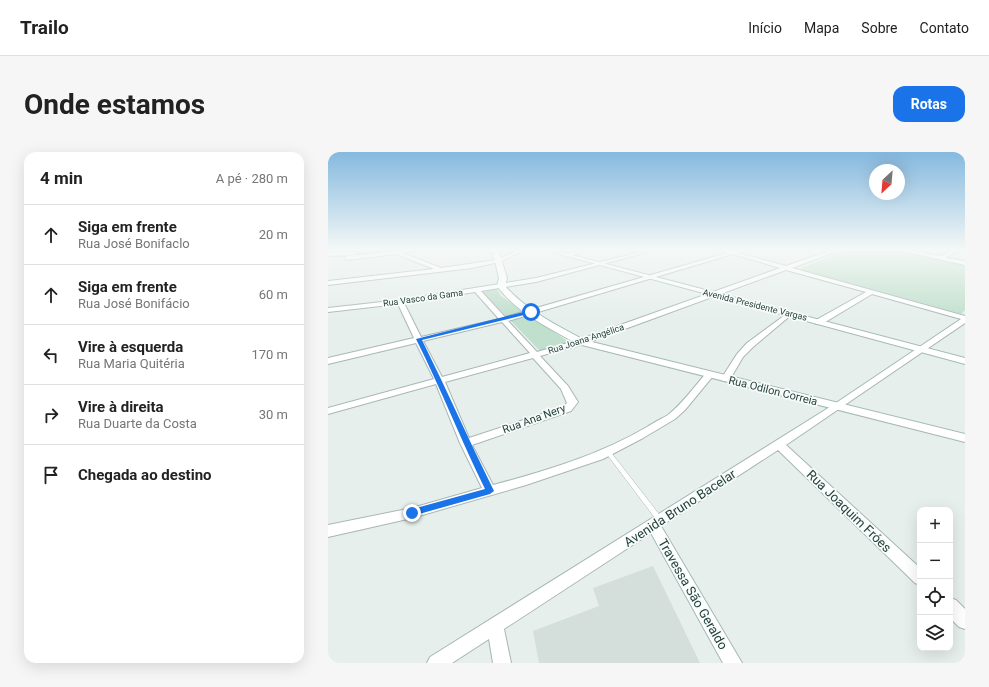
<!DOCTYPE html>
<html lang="pt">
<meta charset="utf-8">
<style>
:root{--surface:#fff;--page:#f6f6f6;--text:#222;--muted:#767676;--line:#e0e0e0;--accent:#1a73e8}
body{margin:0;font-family:Roboto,sans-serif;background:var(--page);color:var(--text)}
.controls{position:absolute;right:12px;bottom:12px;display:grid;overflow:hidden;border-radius:8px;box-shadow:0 4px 16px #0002}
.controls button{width:36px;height:36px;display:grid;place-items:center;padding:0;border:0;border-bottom:1px solid var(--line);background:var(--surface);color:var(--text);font:20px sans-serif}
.compass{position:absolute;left:541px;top:12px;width:36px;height:36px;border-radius:50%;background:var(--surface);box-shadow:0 4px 16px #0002;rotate:206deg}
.stop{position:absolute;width:12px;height:12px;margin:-9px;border:3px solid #1a73e8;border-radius:50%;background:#fff}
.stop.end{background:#1a73e8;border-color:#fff;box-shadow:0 1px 4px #0008}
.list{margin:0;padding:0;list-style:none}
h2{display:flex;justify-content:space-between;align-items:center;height:52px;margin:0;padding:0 16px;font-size:17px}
h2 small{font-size:13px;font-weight:400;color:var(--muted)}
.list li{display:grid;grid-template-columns:26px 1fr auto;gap:12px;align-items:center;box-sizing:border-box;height:60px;padding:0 16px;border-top:1px solid var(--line)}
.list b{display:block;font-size:15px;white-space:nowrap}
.list p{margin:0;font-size:13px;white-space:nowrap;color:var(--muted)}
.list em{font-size:13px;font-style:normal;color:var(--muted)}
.icon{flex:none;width:22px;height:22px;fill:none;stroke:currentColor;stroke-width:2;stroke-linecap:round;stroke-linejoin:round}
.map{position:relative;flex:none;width:637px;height:511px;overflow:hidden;border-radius:12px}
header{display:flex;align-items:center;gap:24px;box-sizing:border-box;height:56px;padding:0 20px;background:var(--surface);border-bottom:1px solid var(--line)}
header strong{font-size:19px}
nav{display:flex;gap:22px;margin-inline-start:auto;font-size:14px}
.intro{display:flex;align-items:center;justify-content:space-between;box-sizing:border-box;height:96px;padding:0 24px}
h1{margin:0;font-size:28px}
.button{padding:10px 18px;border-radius:12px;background:var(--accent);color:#fff;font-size:14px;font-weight:700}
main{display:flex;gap:24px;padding:0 24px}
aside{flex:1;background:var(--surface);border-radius:12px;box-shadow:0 4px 16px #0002}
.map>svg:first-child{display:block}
.built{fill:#d4dedb}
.green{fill:#c0dfcc}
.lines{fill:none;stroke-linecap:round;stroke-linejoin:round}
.stream{stroke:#90c0d2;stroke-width:2}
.lane-casing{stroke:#a8b7b4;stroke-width:1}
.street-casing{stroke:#a8b7b4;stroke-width:2}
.secondary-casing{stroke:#a4bab5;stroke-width:2}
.lane{fill:#fff;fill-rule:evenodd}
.street{fill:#fff;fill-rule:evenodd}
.secondary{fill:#fff;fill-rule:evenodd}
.route{fill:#1a73e8}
.labels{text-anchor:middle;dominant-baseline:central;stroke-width:3.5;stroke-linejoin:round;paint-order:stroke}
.far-street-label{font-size:9px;fill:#25413d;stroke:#f7fbf9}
.street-label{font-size:11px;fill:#25413d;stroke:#f7fbf9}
.near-street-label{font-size:13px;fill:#25413d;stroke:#f7fbf9}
</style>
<header>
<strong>Trailo</strong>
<nav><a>Início</a><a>Mapa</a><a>Sobre</a><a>Contato</a></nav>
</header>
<div class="intro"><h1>Onde estamos</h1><a class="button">Rotas</a></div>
<main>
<aside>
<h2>4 min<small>A pé · 280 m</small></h2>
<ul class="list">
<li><svg class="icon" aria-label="ahead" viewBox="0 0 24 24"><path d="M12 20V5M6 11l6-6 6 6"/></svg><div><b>Siga em frente</b><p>Rua José Bonifaclo</p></div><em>20 m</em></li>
<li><svg class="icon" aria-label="ahead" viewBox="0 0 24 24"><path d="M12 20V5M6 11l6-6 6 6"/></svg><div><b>Siga em frente</b><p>Rua José Bonifácio</p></div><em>60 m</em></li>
<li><svg class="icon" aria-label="left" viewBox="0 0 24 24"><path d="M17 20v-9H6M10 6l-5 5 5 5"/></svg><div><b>Vire à esquerda</b><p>Rua Maria Quitéria</p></div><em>170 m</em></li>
<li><svg class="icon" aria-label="right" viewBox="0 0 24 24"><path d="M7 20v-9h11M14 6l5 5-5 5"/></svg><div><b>Vire à direita</b><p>Rua Duarte da Costa</p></div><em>30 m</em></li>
<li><svg class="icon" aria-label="arrive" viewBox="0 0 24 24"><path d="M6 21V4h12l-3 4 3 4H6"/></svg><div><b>Chegada ao destino</b></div></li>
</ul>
</aside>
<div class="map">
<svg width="637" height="511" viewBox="0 0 637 511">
<rect width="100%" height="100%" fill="#e6efec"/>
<path class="built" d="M 325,414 L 372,511 L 211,511 L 205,479 L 271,454 L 265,436 Z"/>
<g class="green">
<path d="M 521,97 L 559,97 L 637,113 L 637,158 L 633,162 L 471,117 Z"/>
<path d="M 169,137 L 173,144 L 196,160 L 178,164 L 155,140 Z"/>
<path d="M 202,163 L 242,191 L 213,200 L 182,168 Z"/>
</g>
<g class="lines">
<g class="stream">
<path d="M 23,103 L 85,97"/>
<path d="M 0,104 L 15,103"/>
</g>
<defs>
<path id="lane" d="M 280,298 L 282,299 L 334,366 L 335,368 L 334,370 L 332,371 L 330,370 L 278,301 L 277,300 L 278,299 Z"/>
<g id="street">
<path d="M 90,97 L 102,97 L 75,101 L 113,116 L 168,108 L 194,97 L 199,97 L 171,110 L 144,116 L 0,133 L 0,129 L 106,117 L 68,102 L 19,108 L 16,106 L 19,104 Z"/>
<path d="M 257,97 L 263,97 L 238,105 L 235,103 Z"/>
<path d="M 325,97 L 331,97 L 208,130 L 153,139 L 177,165 L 399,101 L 389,97 L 405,99 L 420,97 L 410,101 L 458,114 L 507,97 L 512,97 L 512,98 L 464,116 L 637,164 L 637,171 L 458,293 L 592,416 L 592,433 L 587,431 L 450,298 L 333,374 L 414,511 L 395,511 L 323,381 L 176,477 L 183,511 L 165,511 L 161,487 L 124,511 L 99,511 L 102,505 L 505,253 L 633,167 L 544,142 L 494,172 L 488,172 L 488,168 L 538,140 L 458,118 L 256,192 L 212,204 L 240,234 L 250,250 L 243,259 L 144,293 L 165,333 C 218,319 271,303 319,275 C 325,271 333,267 340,263 C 355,251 367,234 379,220 L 385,220 L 386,222 L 385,224 L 357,258 L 347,267 L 315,286 L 275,307 L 198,333 L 84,366 L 0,385 L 0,373 L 84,356 L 154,336 L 132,291 L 108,232 L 0,262 L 0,256 L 106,227 L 88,191 L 0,212 L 0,206 L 86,186 L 70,152 L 0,160 L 0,156 L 72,148 L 208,126 ZM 405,102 L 452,116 L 250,188 L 209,200 L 180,169 ZM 147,140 L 171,167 L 93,185 L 76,151 ZM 174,170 L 202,201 L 114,225 L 95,189 ZM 205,206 L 233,237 L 239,251 L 235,255 L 141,286 L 117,230 Z"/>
<path d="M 567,97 L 574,97 L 612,104 L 628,97 L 633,97 L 618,106 L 637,109 L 637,113 L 569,98 Z"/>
<path d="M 0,100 L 26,99 L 29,101 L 26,103 L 0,104 Z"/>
<path d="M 461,160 L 465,162 L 463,163 L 425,195 L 415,205 L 401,229 L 395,229 L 393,227 L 409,202 L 419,191 Z"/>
<path d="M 622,446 L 628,448 L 637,457 L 637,477 L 631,475 L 622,466 Z"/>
</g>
<g id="secondary">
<path d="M 156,97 L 164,97 L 171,100 L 179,126 L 177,134 C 198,158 228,173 256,188 L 637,282 L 637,290 L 250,192 C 221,176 189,161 169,134 L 171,126 L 165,101 Z"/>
<path d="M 213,97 L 221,97 L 637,206 L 637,212 Z"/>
</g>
</defs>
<use href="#lane" class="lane-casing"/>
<use href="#street" class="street-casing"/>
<use href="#secondary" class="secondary-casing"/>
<use href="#lane" class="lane"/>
<use href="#street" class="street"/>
<use href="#secondary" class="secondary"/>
</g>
<linearGradient id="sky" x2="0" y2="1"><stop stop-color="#85b9df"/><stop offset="0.58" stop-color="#f4f8f6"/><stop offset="1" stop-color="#f4f8f6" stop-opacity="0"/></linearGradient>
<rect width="637" height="168" fill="url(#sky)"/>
<path class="route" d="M 203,158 L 204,161 L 94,188 C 119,238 141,289 166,339 L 162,342 L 84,364 L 81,363 L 79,361 L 81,358 L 157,337 C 133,288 113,237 88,187 Z"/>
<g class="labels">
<g class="far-street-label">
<text transform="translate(95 146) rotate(-8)">Rua Vasco da Gama</text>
<text transform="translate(427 153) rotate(14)">Avenida Presidente Vargas</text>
<text transform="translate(258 187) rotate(-18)">Rua Joana Angélica</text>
</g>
<g class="street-label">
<text transform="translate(445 239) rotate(14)">Rua Odilon Correia</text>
<text transform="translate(206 267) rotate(-20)">Rua Ana Nery</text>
</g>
<g class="near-street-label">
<text transform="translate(352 356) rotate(-33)">Avenida Bruno Bacelar</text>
<text transform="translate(521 359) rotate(44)">Rua Joaquim Fróes</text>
<text transform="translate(365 442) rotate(60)">Travessa São Geraldo</text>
</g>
</g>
</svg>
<div class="controls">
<button>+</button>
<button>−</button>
<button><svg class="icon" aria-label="locate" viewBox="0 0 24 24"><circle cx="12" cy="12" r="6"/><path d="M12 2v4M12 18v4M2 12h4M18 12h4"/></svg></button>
<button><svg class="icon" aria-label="layers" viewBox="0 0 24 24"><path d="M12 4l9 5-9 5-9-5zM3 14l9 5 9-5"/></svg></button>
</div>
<svg class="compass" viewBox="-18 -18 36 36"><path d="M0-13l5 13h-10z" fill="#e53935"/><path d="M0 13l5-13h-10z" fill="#767676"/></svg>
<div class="stop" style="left:203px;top:160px"></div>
<div class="stop end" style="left:84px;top:361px"></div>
</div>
</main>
